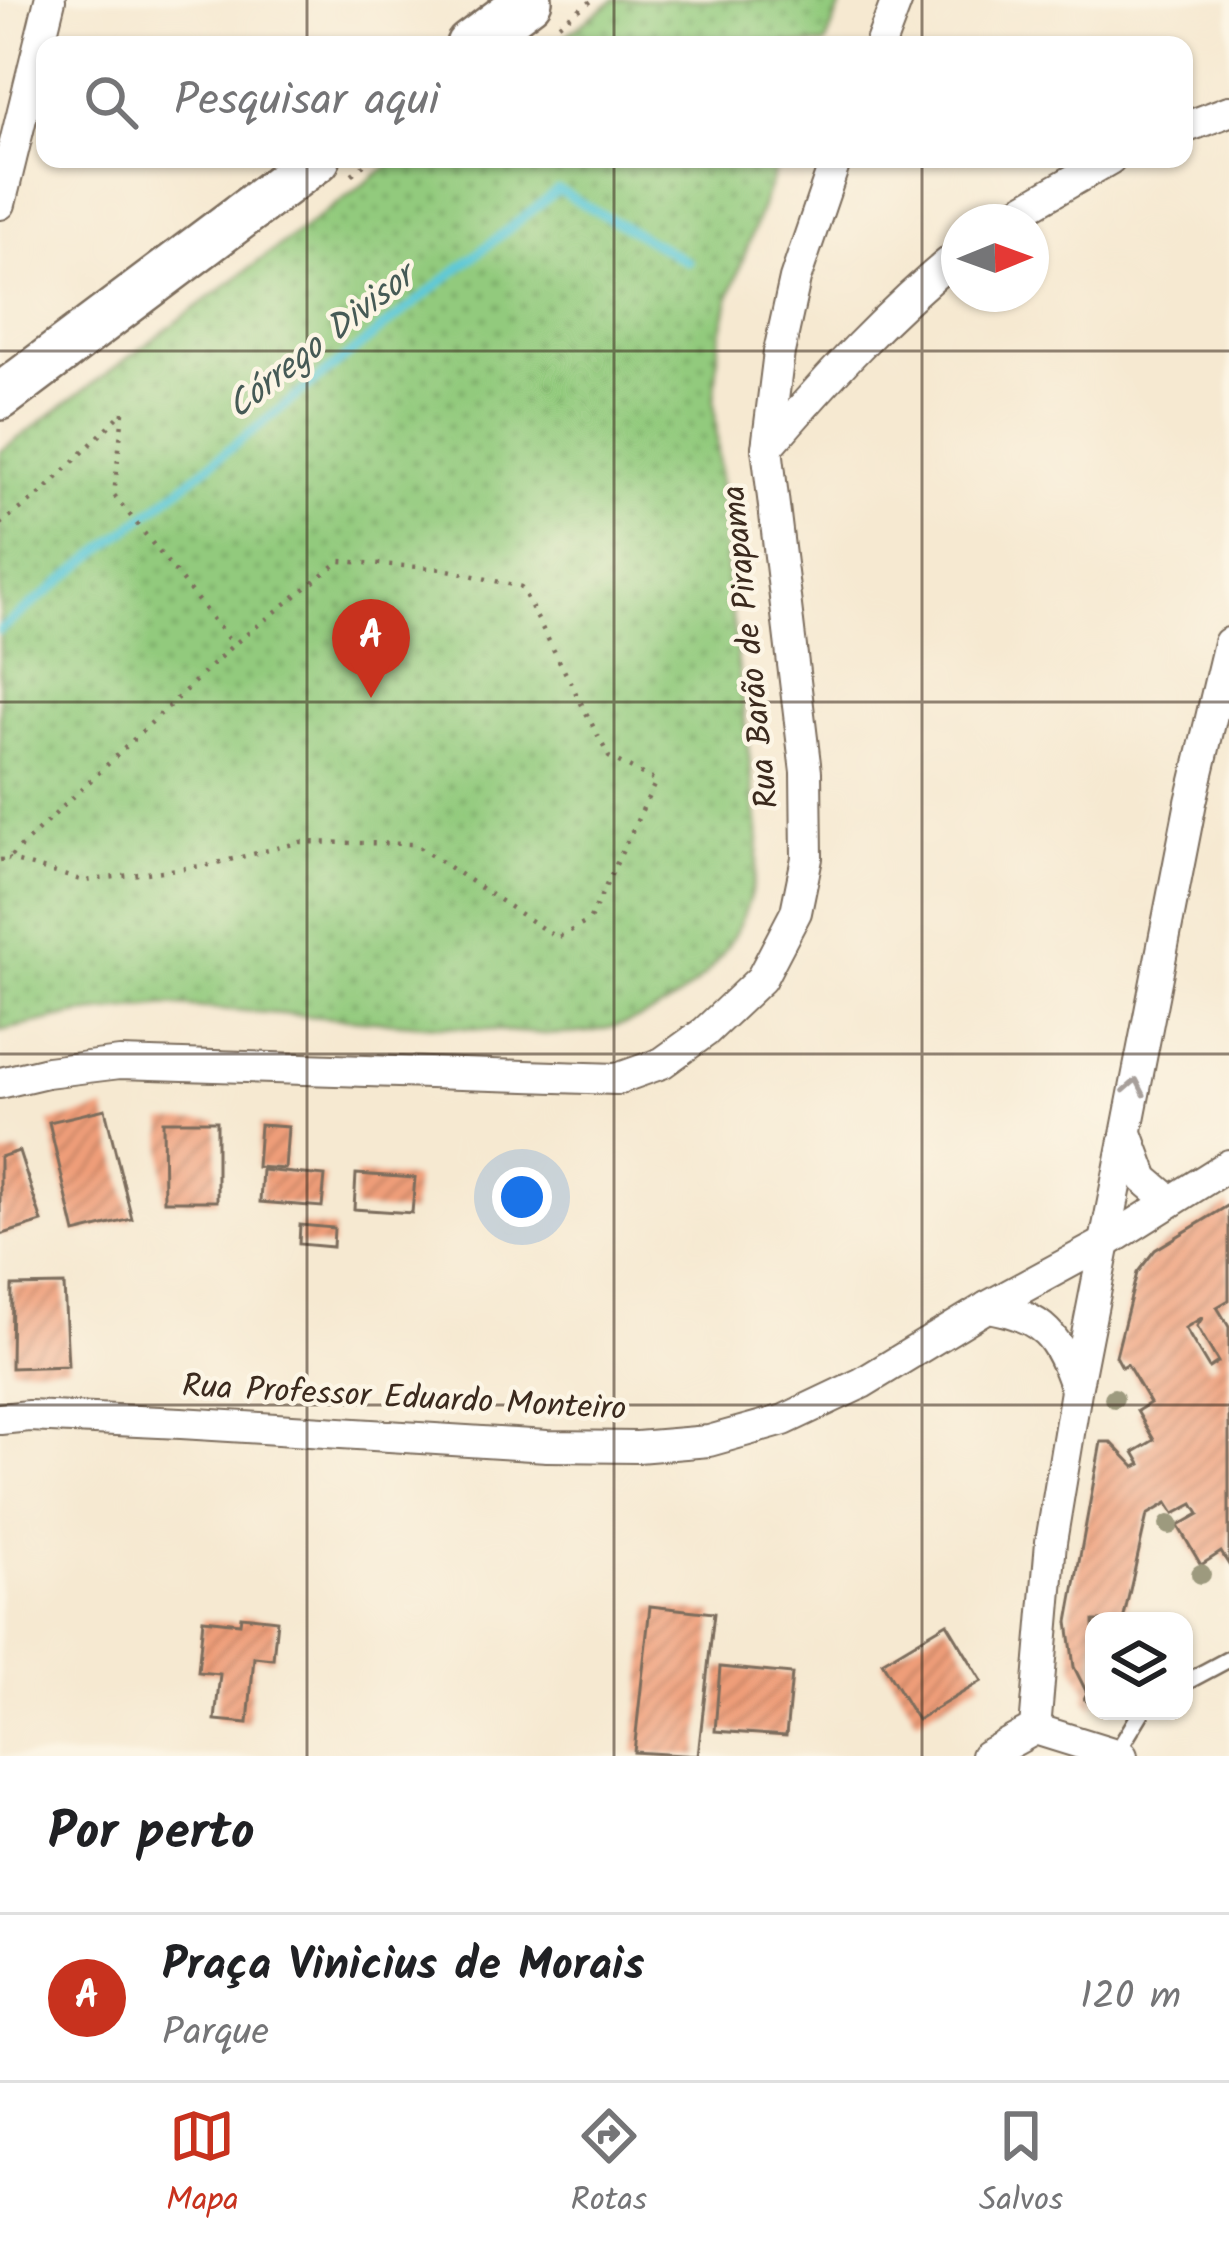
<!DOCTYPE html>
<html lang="pt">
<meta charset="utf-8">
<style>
:root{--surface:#fff;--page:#f2f2f2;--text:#202124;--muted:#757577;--line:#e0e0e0;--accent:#c8321e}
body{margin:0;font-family:Kalam,sans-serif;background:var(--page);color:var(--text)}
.controls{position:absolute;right:36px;bottom:36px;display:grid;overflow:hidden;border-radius:24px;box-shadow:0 3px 9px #0004}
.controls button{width:108px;height:108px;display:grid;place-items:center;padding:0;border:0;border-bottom:3px solid var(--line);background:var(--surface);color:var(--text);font:60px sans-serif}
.compass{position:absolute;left:941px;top:204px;width:108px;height:108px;border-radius:50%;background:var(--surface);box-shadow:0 3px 9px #0004;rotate:89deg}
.you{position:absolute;left:522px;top:1197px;width:42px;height:42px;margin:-30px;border:9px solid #fff;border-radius:50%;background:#1a73e8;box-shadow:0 0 0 18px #1a73e833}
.badge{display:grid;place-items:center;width:78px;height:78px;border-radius:50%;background:var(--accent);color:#fff;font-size:39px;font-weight:700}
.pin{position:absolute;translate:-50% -99px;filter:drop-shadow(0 3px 6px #0008)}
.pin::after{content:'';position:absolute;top:63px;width:42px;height:36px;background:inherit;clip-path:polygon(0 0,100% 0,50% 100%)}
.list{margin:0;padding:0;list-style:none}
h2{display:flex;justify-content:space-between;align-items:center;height:156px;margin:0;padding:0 48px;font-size:51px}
h2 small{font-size:39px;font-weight:400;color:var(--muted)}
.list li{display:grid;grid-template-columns:78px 1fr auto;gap:36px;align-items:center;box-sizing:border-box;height:168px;padding:0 48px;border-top:3px solid var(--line)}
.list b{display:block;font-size:45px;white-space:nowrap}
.list p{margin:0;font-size:39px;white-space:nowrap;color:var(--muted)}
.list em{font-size:39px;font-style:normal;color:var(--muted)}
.icon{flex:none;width:66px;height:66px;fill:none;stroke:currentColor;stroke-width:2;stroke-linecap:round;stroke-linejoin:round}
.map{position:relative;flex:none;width:1229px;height:1756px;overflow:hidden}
.search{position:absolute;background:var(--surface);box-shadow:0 3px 9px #0004;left:36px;right:36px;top:36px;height:132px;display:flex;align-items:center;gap:30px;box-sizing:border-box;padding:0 42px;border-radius:24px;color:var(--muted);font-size:45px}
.sheet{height:324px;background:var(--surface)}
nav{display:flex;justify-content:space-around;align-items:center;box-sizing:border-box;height:168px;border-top:3px solid var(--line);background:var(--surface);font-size:33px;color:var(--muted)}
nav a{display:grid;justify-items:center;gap:6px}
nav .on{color:var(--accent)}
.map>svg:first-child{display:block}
.park{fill:url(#park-dots);stroke:#667a4e;stroke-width:3}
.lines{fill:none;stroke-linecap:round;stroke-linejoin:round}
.stream{stroke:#5ec9d8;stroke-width:9}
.building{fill:url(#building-hatch);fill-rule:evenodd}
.lane-casing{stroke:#7c6d5d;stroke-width:20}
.street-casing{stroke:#7c6d5d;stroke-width:34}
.primary-casing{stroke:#7c6d5d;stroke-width:50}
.path{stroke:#7c6d5d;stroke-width:4.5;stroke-dasharray:3 9;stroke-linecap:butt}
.lane{stroke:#fff;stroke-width:15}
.street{stroke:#fff;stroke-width:30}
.primary{stroke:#fff;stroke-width:45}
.tree{fill:#9d9a7e}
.oneway{stroke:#a79f9a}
.grid{fill:none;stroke:#3b2a1e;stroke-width:3;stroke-opacity:0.55}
.labels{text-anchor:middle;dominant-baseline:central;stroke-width:9;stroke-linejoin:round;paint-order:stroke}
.street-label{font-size:33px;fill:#3b2a1e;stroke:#fcf5e5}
.water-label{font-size:36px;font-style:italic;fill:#465a56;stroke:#fcf5e5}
</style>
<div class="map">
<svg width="1229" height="1756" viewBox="0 0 1229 1756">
<defs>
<pattern id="park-dots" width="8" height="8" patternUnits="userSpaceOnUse" patternTransform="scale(3)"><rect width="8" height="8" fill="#92ca7d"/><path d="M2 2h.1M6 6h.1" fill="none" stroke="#78a466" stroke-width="1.8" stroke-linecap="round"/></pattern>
<pattern id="building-hatch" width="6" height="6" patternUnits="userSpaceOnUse" patternTransform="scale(3)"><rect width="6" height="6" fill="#ef9e79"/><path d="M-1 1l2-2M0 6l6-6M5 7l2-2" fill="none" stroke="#c38163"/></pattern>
</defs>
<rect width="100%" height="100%" fill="#fcf5e5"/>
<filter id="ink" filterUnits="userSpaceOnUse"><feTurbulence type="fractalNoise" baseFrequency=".00833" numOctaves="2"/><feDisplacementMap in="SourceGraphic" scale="24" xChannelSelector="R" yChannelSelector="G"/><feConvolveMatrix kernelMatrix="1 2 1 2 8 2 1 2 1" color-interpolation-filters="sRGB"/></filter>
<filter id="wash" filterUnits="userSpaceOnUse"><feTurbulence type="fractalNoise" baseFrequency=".004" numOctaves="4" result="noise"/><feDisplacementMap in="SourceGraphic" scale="48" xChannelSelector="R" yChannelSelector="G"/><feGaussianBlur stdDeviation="2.7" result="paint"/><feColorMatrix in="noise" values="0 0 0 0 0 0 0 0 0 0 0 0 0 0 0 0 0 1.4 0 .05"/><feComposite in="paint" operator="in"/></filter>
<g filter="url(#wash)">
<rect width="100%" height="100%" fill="#f6e9d1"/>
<g class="park">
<path d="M 614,0 L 843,0 L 825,45 L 553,45 Z"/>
<path d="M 398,159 L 779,159 L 730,295 L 719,342 L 714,400 L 727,575 L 759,839 C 754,961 666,1038 545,1034 L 167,1005 L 78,1014 L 0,1031 L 0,452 Z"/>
</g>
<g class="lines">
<path class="stream" d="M 0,630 L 558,190 L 688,262"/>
</g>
<g id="blocks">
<g class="building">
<path d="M 105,1109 L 132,1219 L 75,1233 L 49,1122 Z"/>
<path d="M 163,1121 L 217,1121 L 217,1201 L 164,1201 Z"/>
<path d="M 260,1125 L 288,1127 L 285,1169 L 257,1167 Z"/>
<path d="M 19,1151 L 42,1222 L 0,1235 L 0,1157 Z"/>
<path d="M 262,1170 L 325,1176 L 322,1207 L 260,1202 Z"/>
<path d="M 356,1174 L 415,1178 L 412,1213 L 354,1209 Z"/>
<path d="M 1229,1205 L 1229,1300 L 1217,1307 L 1229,1327 L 1229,1565 L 1221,1552 L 1201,1565 L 1178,1526 L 1199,1514 L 1193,1504 L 1174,1514 L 1167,1503 L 1147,1515 L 1123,1621 L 1094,1621 L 1094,1708 L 1084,1699 L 1087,1693 L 1074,1667 L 1068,1622 L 1101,1442 L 1111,1442 L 1135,1467 L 1141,1464 L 1134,1452 L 1154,1440 L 1137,1411 L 1150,1403 L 1127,1364 L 1122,1367 L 1116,1356 L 1137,1273 L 1155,1250 ZM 1203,1317 L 1197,1326 L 1218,1362 L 1209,1368 L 1185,1328 Z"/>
<path d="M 300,1225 L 334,1228 L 333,1247 L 299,1244 Z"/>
<path d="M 64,1285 L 68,1366 L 11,1368 L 12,1286 Z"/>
<path d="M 650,1606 L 714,1613 L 698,1756 L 634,1752 Z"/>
<path d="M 241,1616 L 277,1620 L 273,1659 L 254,1657 L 248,1723 L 215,1720 L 220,1674 L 198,1672 L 203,1619 L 240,1623 Z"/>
<path d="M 947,1623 L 982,1681 L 917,1720 L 882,1662 Z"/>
<path d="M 720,1667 L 792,1674 L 786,1736 L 715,1731 Z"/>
</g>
</g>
</g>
<g filter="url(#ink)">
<use href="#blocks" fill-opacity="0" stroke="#7c6d5d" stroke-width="3"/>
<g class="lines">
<defs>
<g id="lane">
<path d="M 1184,1683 L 1229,1659"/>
<path d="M 1116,1754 L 1142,1711"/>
</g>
<g id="street">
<path d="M 880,45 L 897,0"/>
<path d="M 1184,128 L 1229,111"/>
<path d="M 0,204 L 50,0"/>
<path d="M 1001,222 L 1110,159"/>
<path d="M 767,448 C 827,378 888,312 959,254"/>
<path d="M 0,1083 L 47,1072 L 120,1063 L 617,1079 L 662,1063 L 705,1032 L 761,979 L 796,912 L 807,858 L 806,772 L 767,448 L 779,352 L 795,279 L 836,159"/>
<path d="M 1127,1133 L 1144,1179 L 1170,1201"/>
<path d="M 987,1307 C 1044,1316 1059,1337 1076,1389"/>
<path d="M 0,1419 L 29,1416 L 181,1423 L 547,1446 L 637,1447 L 709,1441 L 784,1420 L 862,1383 L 987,1307 L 1105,1243 L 1229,1165"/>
<path d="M 1035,1729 L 1051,1542 L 1076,1391 L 1191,802 L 1229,643"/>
<path d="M 986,1756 L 1035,1729 L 1122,1756"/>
</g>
<g id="primary">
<path d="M 469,45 L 529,0"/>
<path d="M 0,397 L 317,159"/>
</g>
</defs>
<use href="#lane" class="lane-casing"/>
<use href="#street" class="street-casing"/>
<use href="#primary" class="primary-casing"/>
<g class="path">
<path d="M 559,24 L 593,0"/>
<path d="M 352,174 L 372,159"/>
<path d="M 123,412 L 114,495 L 233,645"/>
<path d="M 0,524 L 42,493 L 123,412"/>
<path d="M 0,860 L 8,859 L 233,645 L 340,561 L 444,569 L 521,587 L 609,757 L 656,781 L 589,921 L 557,938 L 414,844 L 301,842 L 209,865 L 84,881 L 8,859"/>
</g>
<use href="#lane" class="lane"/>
<use href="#street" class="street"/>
<use href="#primary" class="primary"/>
</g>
<g class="tree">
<circle cx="1114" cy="1398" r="10"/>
<circle cx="1169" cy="1525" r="10"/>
<circle cx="1201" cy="1574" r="10"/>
</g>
<defs><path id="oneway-chevron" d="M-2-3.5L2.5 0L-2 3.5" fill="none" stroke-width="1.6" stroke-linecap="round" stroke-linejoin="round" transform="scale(3)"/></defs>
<use class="oneway" href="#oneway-chevron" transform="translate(1135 1087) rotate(-79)"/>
</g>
<path class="grid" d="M 307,0 L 307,45M 614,0 L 614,45M 922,0 L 922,45M 307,159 L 307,1756M 614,159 L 614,1756M 922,159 L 922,1756M 0,351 L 1229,351M 0,702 L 1229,702M 0,1054 L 1229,1054M 0,1405 L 1229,1405"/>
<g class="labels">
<g class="street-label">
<text transform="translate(752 647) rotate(-96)">Rua Barão de Pirapama</text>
<text transform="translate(404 1399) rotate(3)">Rua Professor Eduardo Monteiro</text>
</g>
<g class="water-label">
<text transform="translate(321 343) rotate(-38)">Córrego Divisor</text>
</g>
</g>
</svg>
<div class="controls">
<button><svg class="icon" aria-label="layers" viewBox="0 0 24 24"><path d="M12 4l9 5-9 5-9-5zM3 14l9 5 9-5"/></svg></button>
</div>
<svg class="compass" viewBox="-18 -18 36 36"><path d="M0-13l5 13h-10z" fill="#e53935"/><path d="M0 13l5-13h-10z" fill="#757577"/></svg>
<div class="you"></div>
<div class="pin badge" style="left:371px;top:698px">A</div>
<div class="search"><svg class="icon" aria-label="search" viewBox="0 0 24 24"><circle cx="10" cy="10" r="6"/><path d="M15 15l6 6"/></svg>Pesquisar aqui</div>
</div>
<section class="sheet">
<h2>Por perto<small></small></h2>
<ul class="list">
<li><span class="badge">A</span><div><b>Praça Vinicius de Morais</b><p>Parque</p></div><em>120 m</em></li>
</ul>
</section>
<nav>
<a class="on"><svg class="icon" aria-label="map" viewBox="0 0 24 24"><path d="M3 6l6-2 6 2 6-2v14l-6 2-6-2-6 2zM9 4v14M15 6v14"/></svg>Mapa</a>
<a><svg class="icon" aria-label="directions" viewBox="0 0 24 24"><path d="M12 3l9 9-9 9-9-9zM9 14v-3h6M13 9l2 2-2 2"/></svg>Rotas</a>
<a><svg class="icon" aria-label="saved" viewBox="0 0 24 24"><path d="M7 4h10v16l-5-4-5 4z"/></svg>Salvos</a>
</nav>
